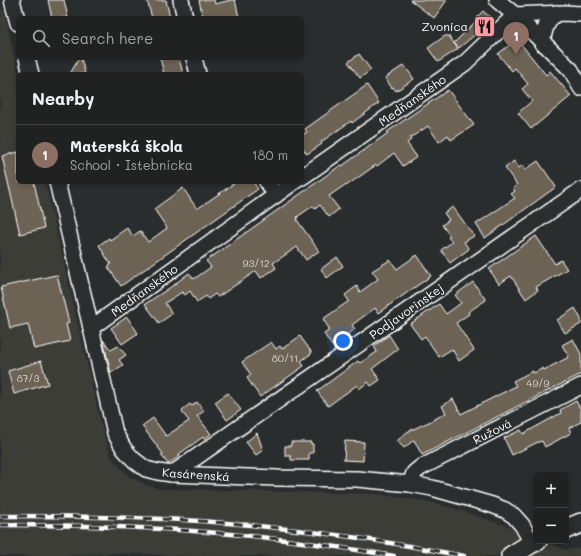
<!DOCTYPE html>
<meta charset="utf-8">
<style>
:root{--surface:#202222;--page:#282a2a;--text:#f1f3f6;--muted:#a2a4a5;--line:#3d3f40;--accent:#ea580c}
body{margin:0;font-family:Mali,sans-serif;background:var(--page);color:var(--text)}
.controls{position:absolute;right:12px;bottom:12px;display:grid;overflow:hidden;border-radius:6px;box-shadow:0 2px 6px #0003}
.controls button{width:36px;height:36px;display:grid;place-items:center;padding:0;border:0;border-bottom:1px solid var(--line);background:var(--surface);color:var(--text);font:20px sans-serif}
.you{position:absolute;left:343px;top:341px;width:14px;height:14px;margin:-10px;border:3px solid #fff;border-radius:50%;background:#1a73e8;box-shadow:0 0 0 6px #1a73e833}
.badge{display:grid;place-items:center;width:26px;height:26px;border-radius:50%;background:var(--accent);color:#fff;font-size:13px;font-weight:700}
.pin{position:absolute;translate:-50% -33px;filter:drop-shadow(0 1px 2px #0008)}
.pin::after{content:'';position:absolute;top:21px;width:14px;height:12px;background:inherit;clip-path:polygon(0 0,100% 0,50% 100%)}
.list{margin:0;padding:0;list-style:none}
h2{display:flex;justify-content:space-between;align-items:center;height:52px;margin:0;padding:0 16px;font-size:17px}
h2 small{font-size:13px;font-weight:400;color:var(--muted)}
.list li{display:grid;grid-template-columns:26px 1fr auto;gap:12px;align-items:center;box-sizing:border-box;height:60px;padding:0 16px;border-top:1px solid var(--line)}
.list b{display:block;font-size:15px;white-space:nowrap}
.list p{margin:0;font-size:13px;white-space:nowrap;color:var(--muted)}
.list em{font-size:13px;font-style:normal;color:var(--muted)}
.icon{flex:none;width:22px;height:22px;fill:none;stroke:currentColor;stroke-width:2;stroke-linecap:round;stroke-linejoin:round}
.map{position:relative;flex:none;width:581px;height:556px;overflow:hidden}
.search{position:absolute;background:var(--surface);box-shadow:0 2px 6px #0003;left:16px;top:16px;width:288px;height:44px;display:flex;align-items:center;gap:10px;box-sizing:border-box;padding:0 14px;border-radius:6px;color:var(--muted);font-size:15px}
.panel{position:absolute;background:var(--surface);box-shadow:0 2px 6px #0003;left:16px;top:72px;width:288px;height:112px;border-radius:6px}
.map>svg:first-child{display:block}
.built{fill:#3e3d39}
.building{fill:#6d6354;stroke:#fff}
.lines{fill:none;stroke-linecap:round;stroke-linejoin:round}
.minor-casing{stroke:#fff;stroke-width:18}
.major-casing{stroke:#fff;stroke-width:22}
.minor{stroke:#2a2d2e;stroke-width:15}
.major{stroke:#2a2d2e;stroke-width:19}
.rail-casing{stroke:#fff;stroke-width:4.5}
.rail{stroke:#2a2d2e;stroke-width:3;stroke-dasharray:9;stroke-linecap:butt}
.labels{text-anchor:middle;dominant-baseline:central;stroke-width:3.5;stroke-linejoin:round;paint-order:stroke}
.number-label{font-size:10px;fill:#dad8d4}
.poi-label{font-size:12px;fill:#fff;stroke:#2a2d2e;text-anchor:end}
.street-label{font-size:12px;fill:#fff;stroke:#2a2d2e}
</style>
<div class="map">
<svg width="581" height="556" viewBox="0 0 581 556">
<rect width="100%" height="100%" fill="#2a2d2e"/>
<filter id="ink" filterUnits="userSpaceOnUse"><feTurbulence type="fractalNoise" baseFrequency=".025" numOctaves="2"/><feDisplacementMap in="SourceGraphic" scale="8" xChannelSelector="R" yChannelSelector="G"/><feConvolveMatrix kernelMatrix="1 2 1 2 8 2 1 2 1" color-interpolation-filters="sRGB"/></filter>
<g filter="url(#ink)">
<path class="built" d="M 0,7 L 5,13 L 18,74 L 18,182 L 45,182 L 101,425 L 111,457 L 127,475 L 144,484 L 159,489 L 375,494 L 430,502 L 462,511 L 513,528 L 566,550 L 581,548 L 581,556 L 196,556 L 109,553 L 59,556 L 0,556 Z"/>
<g class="building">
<path d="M 48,0 L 64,0 L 68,18 L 52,18 Z"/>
<path d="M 147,0 L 166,0 L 170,18 L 152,18 Z"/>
<path d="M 199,0 L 214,0 L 215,4 L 231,0 L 235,0 L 239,17 L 233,18 L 203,18 Z"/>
<path d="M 410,0 L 447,0 L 434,18 Z"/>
<path d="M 483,11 L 492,19 L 489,21 L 493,24 L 480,36 L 477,33 L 459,48 L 454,43 L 478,19 L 476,18 Z"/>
<path d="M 445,36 L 449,36 L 458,49 L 438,62 L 428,48 Z"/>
<path d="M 517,39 L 546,75 L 550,71 L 571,96 L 531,129 L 518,113 L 532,101 L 522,89 L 528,84 L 515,68 L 512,71 L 498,54 Z"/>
<path d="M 359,54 L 371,70 L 360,78 L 348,62 Z"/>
<path d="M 79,58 L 81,58 L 85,74 L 70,74 Z"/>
<path d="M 160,58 L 179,58 L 183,74 L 164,74 Z"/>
<path d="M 404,65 L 414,79 L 396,91 L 393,87 L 392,88 L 385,78 Z"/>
<path d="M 367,85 L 379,103 L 352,123 L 351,121 L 321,142 L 322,144 L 307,154 L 302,147 L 302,135 L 307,132 L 305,129 Z"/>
<path d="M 448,90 L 474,125 L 451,140 L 448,135 L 439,142 L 428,126 L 410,138 L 411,140 L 407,143 L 417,157 L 403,166 L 394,153 L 377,166 L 376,165 L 346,186 L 345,185 L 329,196 L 339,209 L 329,217 L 320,205 L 315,209 L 313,206 L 297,217 L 298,218 L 297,220 L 319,251 L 306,260 L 297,247 L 273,263 L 276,268 L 261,278 L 256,271 L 218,297 L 215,294 L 208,299 L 206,296 L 197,302 L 190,291 L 185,295 L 182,292 L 165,303 L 172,314 L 159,323 L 145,304 L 177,283 L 176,283 L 189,273 L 194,279 L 211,267 L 206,261 L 341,165 L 342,166 L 388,133 L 387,132 Z"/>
<path d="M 18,152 L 18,182 L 34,182 L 44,228 L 20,234 L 2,156 Z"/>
<path d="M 514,161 L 519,168 L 522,165 L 525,170 L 538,161 L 556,187 L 485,238 L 476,224 L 515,198 L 511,194 L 515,191 L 513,188 L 517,185 L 505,168 Z"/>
<path d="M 236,182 L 253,182 L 258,189 L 121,286 L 108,267 L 111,264 L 106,257 L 99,245 L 109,238 L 110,240 L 127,228 L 133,236 L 140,231 L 148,242 L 167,228 L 154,209 L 183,188 L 197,209 Z"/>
<path d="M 453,207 L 474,236 L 464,242 L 469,249 L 450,263 L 441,250 L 452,242 L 448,237 L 450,236 L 442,225 L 449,220 L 444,213 Z"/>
<path d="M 536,236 L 555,264 L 561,260 L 567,269 L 536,287 L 538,290 L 526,299 L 511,276 L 499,284 L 489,269 Z"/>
<path d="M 417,255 L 431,276 L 378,313 L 375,308 L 352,325 L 355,329 L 332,346 L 324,334 L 330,330 L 323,319 L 349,301 L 345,295 L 357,286 L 360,292 L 378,279 L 372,271 L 390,260 L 397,269 Z"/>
<path d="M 337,257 L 343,266 L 327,278 L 321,269 Z"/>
<path d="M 56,275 L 56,276 L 57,275 L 69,323 L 66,324 L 70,341 L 34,349 L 28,324 L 10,328 L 1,287 Z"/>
<path d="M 473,282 L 486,300 L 468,312 L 469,314 L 456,323 L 474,350 L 459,361 L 452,349 L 439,357 L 425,336 L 421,339 L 410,324 L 439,304 L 446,314 L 461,303 L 455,295 Z"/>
<path d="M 575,308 L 581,319 L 581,324 L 565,333 L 557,320 Z"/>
<path d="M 127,317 L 138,333 L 122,344 L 111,328 Z"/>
<path d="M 389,335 L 398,349 L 372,369 L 380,380 L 371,386 L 368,382 L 359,389 L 357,385 L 328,406 L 317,391 L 358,361 L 360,363 L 377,352 L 374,346 Z"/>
<path d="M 300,336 L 312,353 L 301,361 L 304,366 L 260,397 L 247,378 L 251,375 L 242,362 L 271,342 L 276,349 L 280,346 L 282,349 Z"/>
<path d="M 573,339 L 581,354 L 581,374 L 422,455 L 414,440 L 404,448 L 397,441 L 407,432 L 431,421 L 446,413 L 442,406 L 453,399 L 461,414 L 516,386 L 513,381 L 533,371 L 534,373 L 543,368 L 544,370 L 569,357 L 562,345 Z"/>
<path d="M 103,340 L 111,350 L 118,346 L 126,355 L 119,360 L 123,365 L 111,373 Z"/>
<path d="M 41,361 L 48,384 L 14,394 L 8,371 Z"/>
<path d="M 228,393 L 241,410 L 227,420 L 215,402 Z"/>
<path d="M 576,401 L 581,410 L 581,422 L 569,428 L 571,433 L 545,447 L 542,441 L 539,442 L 538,442 L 512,455 L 504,438 L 521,430 L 523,434 L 561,413 L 560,410 Z"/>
<path d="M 197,402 L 204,411 L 197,416 L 211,434 L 204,439 L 203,437 L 179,454 L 180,456 L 168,464 L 161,455 L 163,454 L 142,426 L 153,418 L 166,436 L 189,421 L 182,412 L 183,411 L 182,410 L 190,404 L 192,406 Z"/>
<path d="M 257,433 L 263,450 L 256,455 L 246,442 Z"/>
<path d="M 345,441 L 364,442 L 363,461 L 344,460 Z"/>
<path d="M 291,442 L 311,442 L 311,444 L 313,444 L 313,453 L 309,453 L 309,460 L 291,460 L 291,456 L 285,456 L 285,446 L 291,446 Z"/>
</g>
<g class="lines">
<defs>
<g id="minor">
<path d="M 12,0 L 18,23"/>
<path d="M 181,0 L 185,18"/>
<path d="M 497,0 L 515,15 L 571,70 L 581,88"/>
<path d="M 515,15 L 564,13 L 581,14"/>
<path d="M 542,43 C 545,29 545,23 556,13"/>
<path d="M 27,58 L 31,74"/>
<path d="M 194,58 L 198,74"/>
<path d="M 302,177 L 465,63 L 515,15"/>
<path d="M 57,182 L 91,328 L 115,433 L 124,449 L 134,460 L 146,469 L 158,472 L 172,474 L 277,478 L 357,479 L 410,484 L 432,488 L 464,497 L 492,505 L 505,510 L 514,516 L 522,525 L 532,543"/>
<path d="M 267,182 L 276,195"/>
<path d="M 91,328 L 294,182"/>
<path d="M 172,474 L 581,190"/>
<path d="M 410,484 L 414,473 L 420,468 L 581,386"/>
</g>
<g id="major">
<path d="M 566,529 L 581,523"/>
<path d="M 511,556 L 532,543 L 537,541"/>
</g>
</defs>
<use href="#minor" class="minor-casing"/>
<use href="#major" class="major-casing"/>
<use href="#minor" class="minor"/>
<use href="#major" class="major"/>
<defs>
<g id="rail">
<path d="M 0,516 C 67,516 133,517 200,521 C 288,527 378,539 464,556"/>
<path d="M 0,525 C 77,525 154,527 231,534 C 286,539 340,547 394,556"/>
</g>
</defs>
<use href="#rail" class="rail-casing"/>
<use href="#rail" class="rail"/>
</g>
</g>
<defs>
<symbol id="restaurant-square" viewBox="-11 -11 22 22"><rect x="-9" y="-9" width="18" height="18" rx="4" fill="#ff9aa2" stroke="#2a2d2e"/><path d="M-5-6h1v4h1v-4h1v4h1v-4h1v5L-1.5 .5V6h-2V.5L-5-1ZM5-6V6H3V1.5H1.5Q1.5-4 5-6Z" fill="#111"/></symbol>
</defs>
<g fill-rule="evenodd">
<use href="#restaurant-square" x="472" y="14" width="25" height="25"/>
</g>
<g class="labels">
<g class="number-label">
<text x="256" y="263">93/12</text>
<text x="285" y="358">80/11</text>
<text x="28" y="378">87/3</text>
<text x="538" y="383">49/9</text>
</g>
<g class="poi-label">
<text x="468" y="26">Zvonica</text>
</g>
<g class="street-label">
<text transform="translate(412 100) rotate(-35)">Medňanského</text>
<text transform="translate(144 290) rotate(-36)">Medňanského</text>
<text transform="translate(406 311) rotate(-35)">Podjavorinskej</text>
<text transform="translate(492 431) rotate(-27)">Ružová</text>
<text transform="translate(196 474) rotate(4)">Kasárenská</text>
</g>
</g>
</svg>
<div class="controls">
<button>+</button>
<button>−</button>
</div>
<div class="you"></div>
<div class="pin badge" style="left:516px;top:55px;background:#8d6e63">1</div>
<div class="search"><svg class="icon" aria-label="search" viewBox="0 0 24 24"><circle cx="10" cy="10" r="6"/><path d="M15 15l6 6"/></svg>Search here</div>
<section class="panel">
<h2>Nearby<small></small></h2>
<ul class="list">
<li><span class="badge" style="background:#8d6e63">1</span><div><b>Materská škola</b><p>School · Istebnícka</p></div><em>180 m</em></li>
</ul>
</section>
</div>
